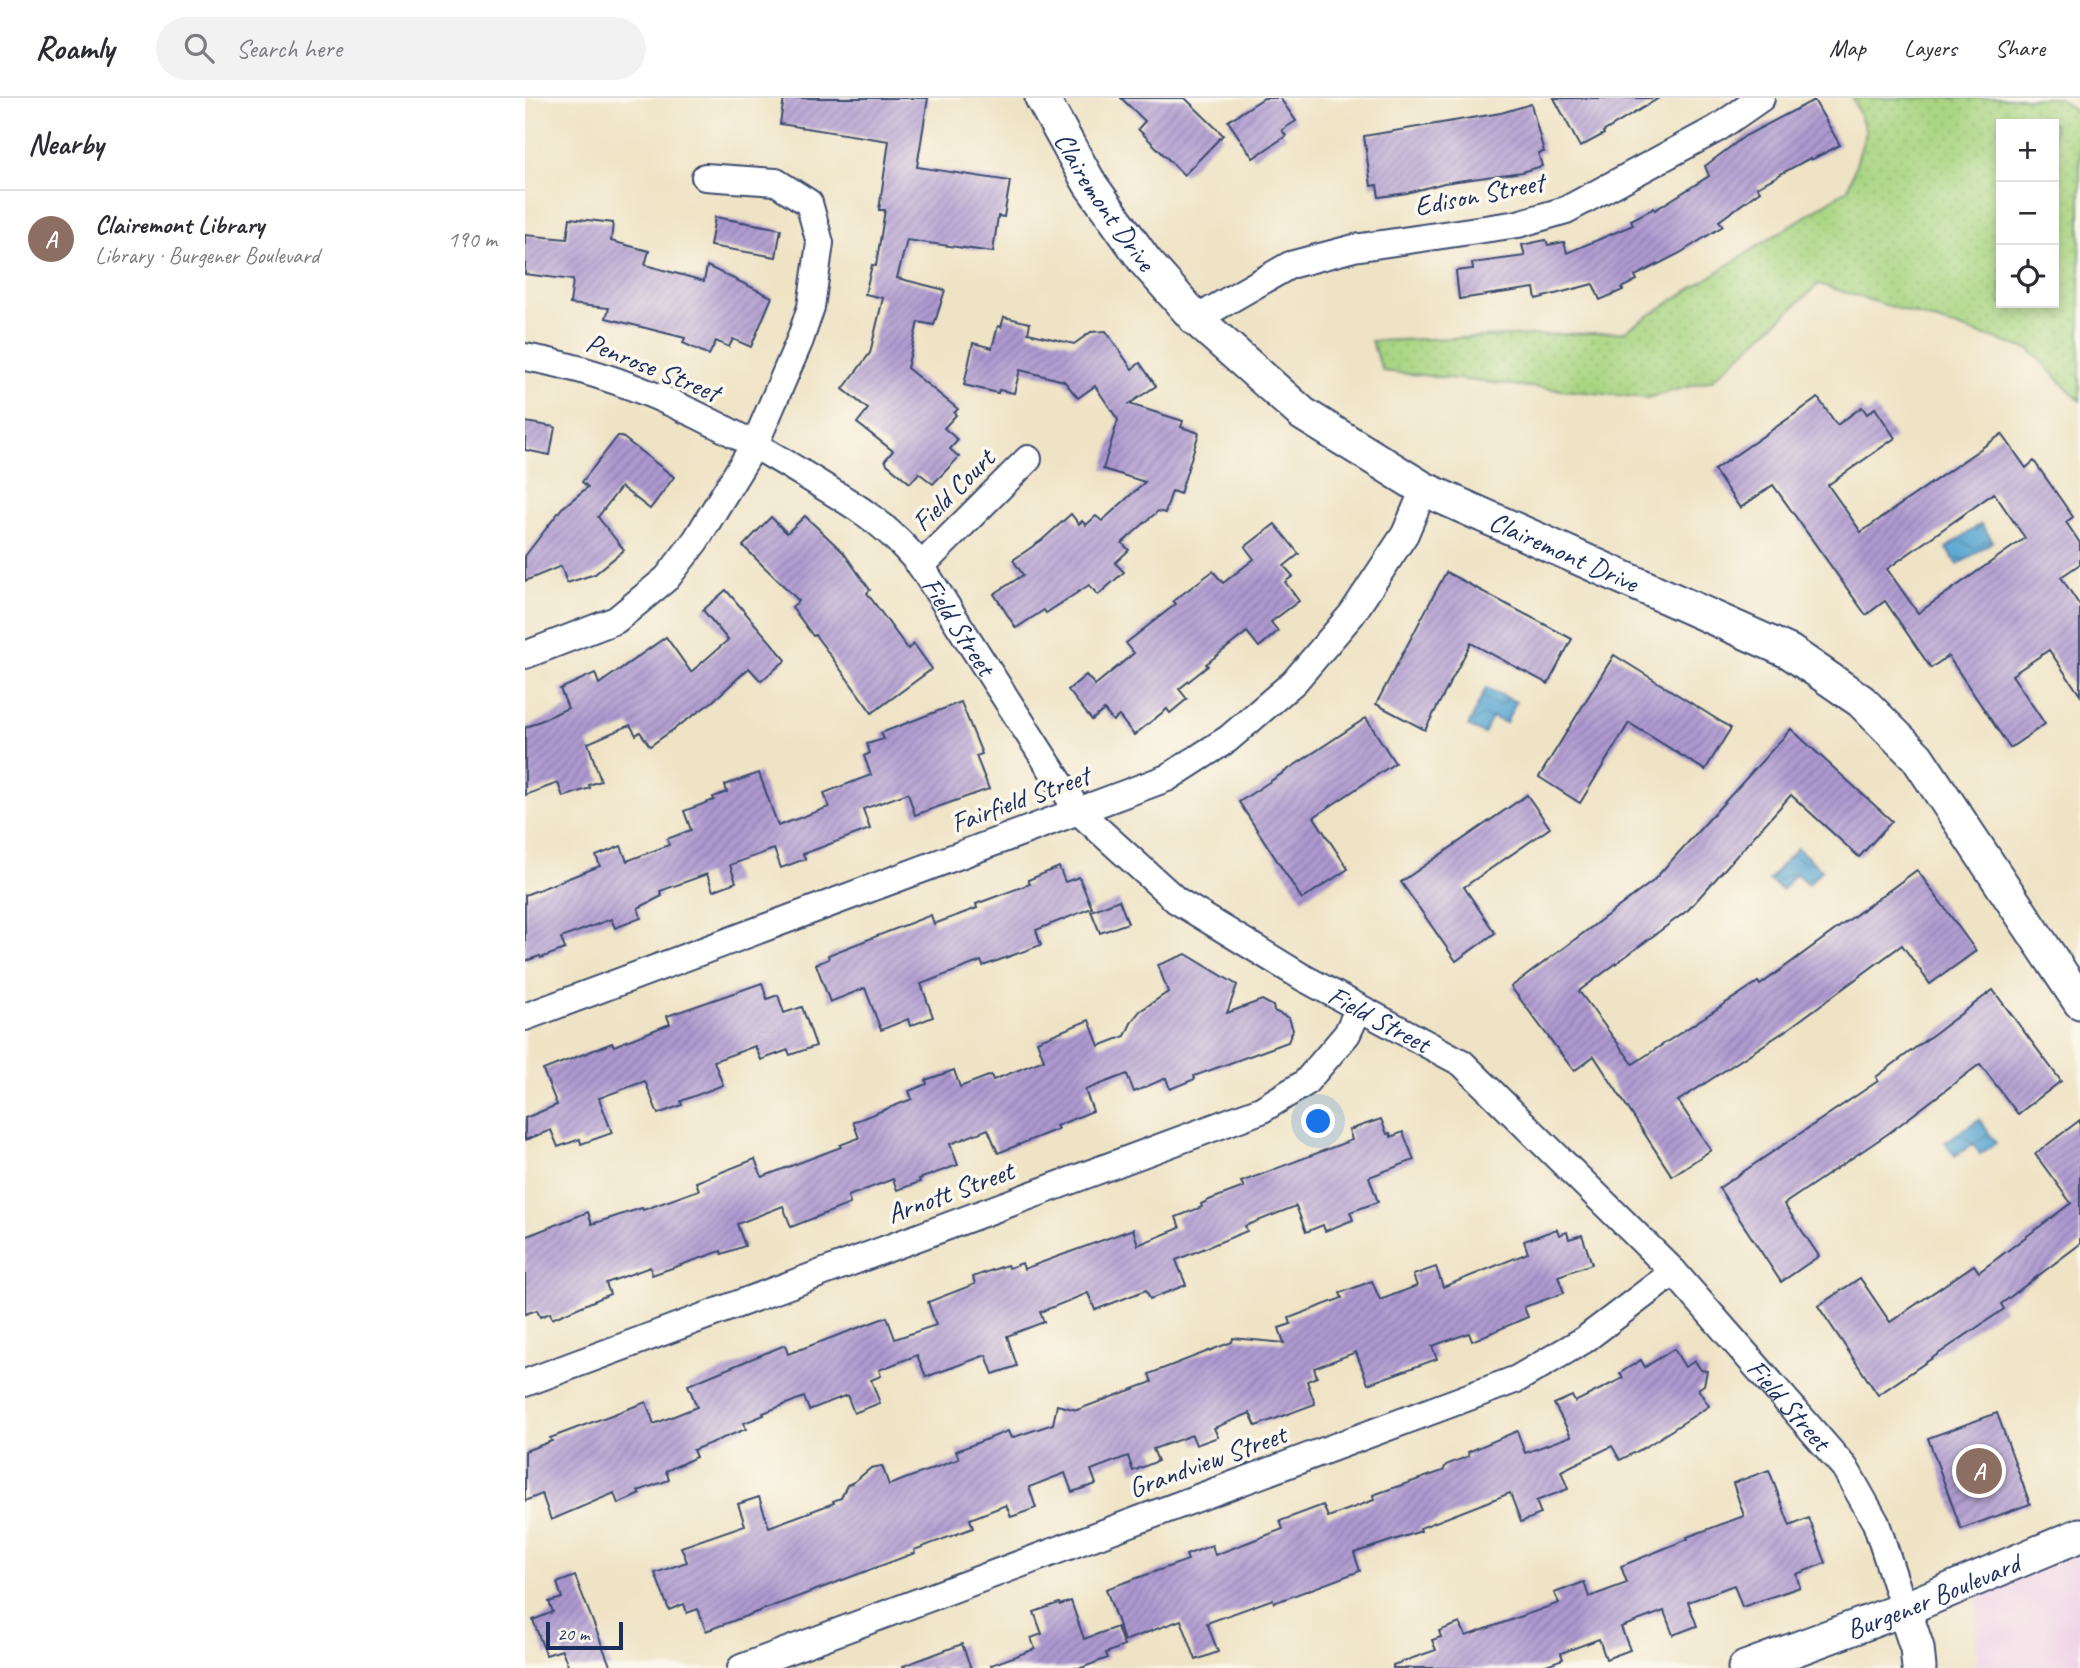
<!DOCTYPE html>
<meta charset="utf-8">
<style>
:root{--surface:#fff;--page:#f2f2f3;--text:#2b2b33;--muted:#7c7c81;--line:#e1e1e2;--accent:#0f766e}
body{margin:0;font-family:Caveat,sans-serif;background:var(--page);color:var(--text)}
.controls{position:absolute;right:21px;top:21px;display:grid;overflow:hidden;border-radius:0px;box-shadow:0 4px 10px #0003}
.controls button{width:63px;height:63px;display:grid;place-items:center;padding:0;border:0;border-bottom:2px solid var(--line);background:var(--surface);color:var(--text);font:35px sans-serif}
.scale{position:absolute;left:21px;bottom:18px;width:77px;box-sizing:border-box;padding-left:7px;border:4px solid #1b2f5e;border-top:0;font-size:19px;line-height:24px;white-space:nowrap;color:#1b2f5e;-webkit-text-stroke:5px #fbf7ec;paint-order:stroke}
.you{position:absolute;left:794px;top:1024px;width:24px;height:24px;margin:-18px;border:5px solid #fff;border-radius:50%;background:#1a73e8;box-shadow:0 0 0 10px #1a73e833}
.badge{display:grid;place-items:center;width:46px;height:46px;border-radius:50%;background:var(--accent);color:#fff;font-size:23px;font-weight:700}
.pin{position:absolute;translate:-50% -50%;border:4px solid #fff;box-shadow:0 2px 7px #0006}
.list{margin:0;padding:0;list-style:none}
h2{display:flex;justify-content:space-between;align-items:center;height:91px;margin:0;padding:0 28px;font-size:30px}
h2 small{font-size:23px;font-weight:400;color:var(--muted)}
.list li{display:grid;grid-template-columns:46px 1fr auto;gap:21px;align-items:center;box-sizing:border-box;height:98px;padding:0 28px;border-top:2px solid var(--line)}
.list b{display:block;font-size:26px;white-space:nowrap}
.list p{margin:0;font-size:23px;white-space:nowrap;color:var(--muted)}
.list em{font-size:23px;font-style:normal;color:var(--muted)}
.icon{flex:none;width:38px;height:38px;fill:none;stroke:currentColor;stroke-width:2;stroke-linecap:round;stroke-linejoin:round}
.map{position:relative;flex:none;width:1555px;height:1570px;overflow:hidden}
header{display:flex;align-items:center;gap:42px;box-sizing:border-box;height:98px;padding:0 35px;background:var(--surface);border-bottom:2px solid var(--line)}
header strong{font-size:33px}
nav{display:flex;gap:38px;margin-inline-start:auto;font-size:24px}
.search{width:490px;height:63px;background:var(--page);display:flex;align-items:center;gap:18px;box-sizing:border-box;padding:0 24px;border-radius:38px;color:var(--muted);font-size:26px}
main{display:flex}
aside{flex:1;background:var(--surface)}
.map>svg:first-child{display:block}
.built{fill:#eed0e7}
.grass{fill:url(#grass-dots);stroke:#628270;stroke-width:2;fill-rule:evenodd}
.water{fill:url(#water-waves);stroke:#3a6a98;stroke-width:2}
.building{fill:url(#building-hatch);fill-rule:evenodd}
.lines{fill:none;stroke-linecap:round;stroke-linejoin:round}
.minor-casing{stroke:#3b4a6d;stroke-width:30}
.major-casing{stroke:#3b4a6d;stroke-width:37}
.minor{stroke:#fff;stroke-width:26}
.major{stroke:#fff;stroke-width:33}
.labels{text-anchor:middle;dominant-baseline:central;stroke-width:7;stroke-linejoin:round;paint-order:stroke}
.street-label{font-size:28px;fill:#1b2f5e;stroke:#fbf7ec}
</style>
<header>
<strong>Roamly</strong>
<div class="search"><svg class="icon" aria-label="search" viewBox="0 0 24 24"><circle cx="10" cy="10" r="6"/><path d="M15 15l6 6"/></svg>Search here</div>
<nav><a>Map</a><a>Layers</a><a>Share</a></nav>
</header>
<main>
<aside>
<h2>Nearby<small></small></h2>
<ul class="list">
<li><span class="badge" style="background:#8d6e63">A</span><div><b>Clairemont Library</b><p>Library · Burgener Boulevard</p></div><em>190 m</em></li>
</ul>
</aside>
<div class="map">
<svg width="1555" height="1570" viewBox="0 0 1555 1570">
<defs>
<pattern id="grass-dots" width="8" height="8" patternUnits="userSpaceOnUse" patternTransform="scale(1.75)"><rect width="8" height="8" fill="#a9d582"/><path d="M2 2h.1M6 6h.1" fill="none" stroke="#91b773" stroke-width="1.8" stroke-linecap="round"/></pattern>
<pattern id="water-waves" width="16" height="10" patternUnits="userSpaceOnUse" patternTransform="scale(1.75)"><rect width="16" height="10" fill="#58a6d1"/><path d="M0 5q4-4 8 0t8 0" fill="none" stroke="#4888ad"/></pattern>
<pattern id="building-hatch" width="6" height="6" patternUnits="userSpaceOnUse" patternTransform="scale(1.75)"><rect width="6" height="6" fill="#ae99d0"/><path d="M-1 1l2-2M0 6l6-6M5 7l2-2" fill="none" stroke="#8d7dac"/></pattern>
</defs>
<rect width="100%" height="100%" fill="#fbf7ec"/>
<filter id="ink" filterUnits="userSpaceOnUse"><feTurbulence type="fractalNoise" baseFrequency=".0143" numOctaves="2"/><feDisplacementMap in="SourceGraphic" scale="14" xChannelSelector="R" yChannelSelector="G"/><feConvolveMatrix kernelMatrix="1 2 1 2 8 2 1 2 1" color-interpolation-filters="sRGB"/></filter>
<filter id="wash" filterUnits="userSpaceOnUse"><feTurbulence type="fractalNoise" baseFrequency=".00686" numOctaves="4" result="noise"/><feDisplacementMap in="SourceGraphic" scale="28" xChannelSelector="R" yChannelSelector="G"/><feGaussianBlur stdDeviation="1.57" result="paint"/><feColorMatrix in="noise" values="0 0 0 0 0 0 0 0 0 0 0 0 0 0 0 0 0 1.4 0 .05"/><feComposite in="paint" operator="in"/></filter>
<g filter="url(#wash)">
<rect width="100%" height="100%" fill="#efe3c5"/>
<path class="built" d="M 1555,1452 L 1555,1570 L 1451,1570 L 1453,1500 Z"/>
<path class="grass" d="M 1328,0 L 1534,0 L 1555,18 L 1555,303 L 1505,252 L 1294,186 L 1187,282 L 1122,300 L 1015,290 L 858,273 L 846,243 L 1098,234 L 1323,91 L 1341,34 ZM 1476,26 L 1529,26 L 1529,205 L 1476,205 Z"/>
<g class="water">
<path d="M 1456,426 L 1468,443 L 1433,467 L 1421,450 Z"/>
<path d="M 961,590 L 991,604 L 981,625 L 967,619 L 959,636 L 943,628 Z"/>
<path d="M 1272,750 L 1297,772 L 1283,787 L 1271,776 L 1257,792 L 1244,782 Z"/>
<path d="M 1454,1021 L 1471,1045 L 1455,1056 L 1448,1046 L 1430,1058 L 1420,1044 Z"/>
</g>
<g id="blocks">
<g class="building">
<path d="M 259,0 L 403,0 L 392,69 L 485,83 L 479,119 L 473,118 L 468,154 L 382,142 L 372,180 L 420,192 L 409,227 L 393,224 L 382,270 L 433,311 L 429,315 L 431,317 L 419,330 L 433,342 L 425,351 L 434,359 L 408,386 L 394,375 L 385,385 L 362,366 L 360,362 L 368,353 L 332,325 L 343,311 L 318,291 L 345,255 L 358,200 L 340,196 L 347,167 L 351,168 L 360,112 L 354,112 L 364,43 L 255,26 Z"/>
<path d="M 596,0 L 660,0 L 698,37 L 659,77 L 613,31 L 620,23 Z"/>
<path d="M 739,0 L 755,0 L 771,23 L 757,32 L 761,38 L 728,60 L 703,23 Z"/>
<path d="M 1029,0 L 1134,0 L 1078,34 L 1079,36 L 1055,49 Z"/>
<path d="M 1289,2 L 1315,47 L 1286,62 L 1285,60 L 1232,89 L 1235,93 L 1194,123 L 1198,128 L 1155,155 L 1110,178 L 1112,182 L 1096,190 L 1098,192 L 1075,202 L 1068,186 L 1011,201 L 1009,190 L 934,201 L 931,173 L 948,171 L 947,165 L 1000,158 L 997,147 L 1021,142 L 1023,147 L 1039,144 L 1042,155 L 1108,127 L 1106,122 L 1129,110 L 1130,112 L 1184,78 L 1180,68 L 1220,38 Z"/>
<path d="M 1006,6 L 1019,54 L 1013,55 L 1017,68 L 997,74 L 919,85 L 882,95 L 854,99 L 852,87 L 846,88 L 839,38 L 976,15 Z"/>
<path d="M 190,119 L 256,131 L 251,159 L 185,148 Z"/>
<path d="M 45,120 L 88,125 L 86,143 L 124,153 L 120,167 L 179,183 L 182,168 L 247,199 L 226,249 L 208,241 L 204,249 L 191,243 L 184,257 L 158,245 L 160,240 L 81,220 L 84,210 L 45,206 L 48,182 L 0,176 L 0,137 L 42,141 Z"/>
<path d="M 479,219 L 505,225 L 503,235 L 549,246 L 566,234 L 581,233 L 607,271 L 615,265 L 631,288 L 604,306 L 658,323 L 656,329 L 674,335 L 655,396 L 647,393 L 640,415 L 633,413 L 597,445 L 604,452 L 590,465 L 599,474 L 573,497 L 564,487 L 521,515 L 519,512 L 491,530 L 469,496 L 498,477 L 488,462 L 517,442 L 546,416 L 554,426 L 557,423 L 561,427 L 571,418 L 577,423 L 620,384 L 578,371 L 593,322 L 570,288 L 553,300 L 539,283 L 495,272 L 489,295 L 474,292 L 473,295 L 439,287 L 448,245 L 467,250 L 473,228 L 476,229 Z"/>
<path d="M 1293,300 L 1312,327 L 1337,309 L 1342,316 L 1350,310 L 1370,340 L 1303,387 L 1336,434 L 1477,336 L 1501,370 L 1509,363 L 1548,419 L 1541,424 L 1555,445 L 1555,466 L 1536,479 L 1555,508 L 1555,597 L 1524,552 L 1487,577 L 1520,626 L 1485,650 L 1423,558 L 1406,570 L 1360,503 L 1341,517 L 1248,387 L 1215,410 L 1189,372 ZM 1469,395 L 1500,440 L 1393,515 L 1362,471 Z"/>
<path d="M 0,324 L 30,329 L 25,357 L 0,352 Z"/>
<path d="M 93,338 L 96,338 L 149,379 L 125,411 L 96,389 L 73,419 L 99,452 L 70,476 L 42,485 L 36,468 L 0,483 L 0,458 L 37,410 L 63,389 L 57,384 Z"/>
<path d="M 280,418 L 318,454 L 345,492 L 342,495 L 383,551 L 389,546 L 407,571 L 347,615 L 300,550 L 290,537 L 288,538 L 267,509 L 274,503 L 218,448 L 246,419 L 262,435 Z"/>
<path d="M 750,426 L 774,456 L 759,468 L 768,478 L 760,484 L 774,503 L 746,524 L 753,533 L 734,549 L 722,534 L 681,566 L 683,568 L 654,591 L 662,601 L 645,615 L 642,611 L 609,637 L 594,618 L 588,623 L 579,612 L 567,622 L 543,592 L 561,577 L 570,587 L 609,555 L 601,545 L 651,506 L 648,503 L 688,473 L 698,485 L 729,461 L 720,449 Z"/>
<path d="M 921,474 L 1047,541 L 1023,586 L 946,545 L 900,632 L 851,606 Z"/>
<path d="M 201,492 L 261,562 L 236,583 L 224,570 L 187,604 L 125,648 L 115,634 L 111,637 L 105,627 L 63,645 L 76,683 L 64,687 L 65,690 L 38,699 L 33,685 L 0,697 L 0,630 L 43,610 L 35,591 L 70,575 L 74,586 L 141,539 L 166,574 L 203,542 L 178,512 Z"/>
<path d="M 1089,557 L 1206,630 L 1180,672 L 1104,625 L 1055,705 L 1014,679 Z"/>
<path d="M 436,604 L 457,656 L 451,658 L 464,691 L 390,717 L 383,695 L 338,711 L 345,731 L 278,756 L 280,761 L 256,770 L 249,751 L 205,767 L 211,784 L 188,793 L 182,776 L 135,793 L 137,798 L 113,810 L 116,820 L 90,830 L 86,821 L 36,840 L 40,851 L 16,860 L 15,858 L 0,863 L 0,797 L 75,768 L 71,758 L 96,748 L 102,763 L 144,747 L 142,741 L 166,732 L 159,713 L 189,702 L 188,699 L 202,694 L 200,687 L 234,675 L 253,728 L 304,709 L 299,695 L 346,677 L 339,658 L 345,655 L 342,646 L 359,641 L 356,635 Z"/>
<path d="M 841,620 L 870,665 L 789,719 L 823,771 L 777,801 L 714,704 Z"/>
<path d="M 1266,631 L 1367,723 L 1334,759 L 1266,697 L 1163,812 L 1054,893 L 1108,966 L 1233,884 L 1235,887 L 1392,772 L 1451,853 L 1405,886 L 1377,847 L 1263,931 L 1153,1003 L 1186,1052 L 1147,1078 L 1069,958 L 1049,973 L 986,889 L 1127,784 Z"/>
<path d="M 1002,697 L 1025,730 L 939,789 L 970,835 L 931,863 L 876,784 Z"/>
<path d="M 534,769 L 540,784 L 554,779 L 567,810 L 511,832 L 516,847 L 458,868 L 456,863 L 396,886 L 408,919 L 385,928 L 383,921 L 356,932 L 340,890 L 305,904 L 291,866 L 304,861 L 303,857 L 406,817 L 409,826 L 452,810 L 451,806 L 505,786 L 503,782 Z"/>
<path d="M 594,802 L 603,825 L 575,835 L 566,813 Z"/>
<path d="M 661,856 L 712,887 L 702,915 L 737,902 L 748,908 L 749,913 L 764,920 L 768,932 L 763,944 L 669,978 L 670,981 L 645,991 L 641,980 L 609,994 L 602,976 L 560,992 L 568,1013 L 531,1028 L 533,1031 L 473,1055 L 463,1031 L 425,1046 L 433,1067 L 394,1081 L 395,1084 L 372,1092 L 368,1081 L 323,1098 L 325,1106 L 266,1129 L 258,1108 L 212,1126 L 220,1148 L 197,1156 L 196,1153 L 127,1177 L 125,1169 L 81,1185 L 85,1196 L 27,1221 L 25,1215 L 15,1219 L 12,1212 L 0,1216 L 0,1139 L 63,1114 L 67,1126 L 117,1110 L 118,1112 L 174,1092 L 171,1084 L 230,1061 L 237,1079 L 316,1049 L 315,1047 L 334,1040 L 328,1024 L 387,1001 L 384,993 L 402,986 L 401,982 L 429,972 L 435,989 L 466,977 L 468,982 L 519,962 L 512,943 L 564,922 L 574,948 L 600,938 L 607,923 L 615,913 L 643,894 L 633,867 Z"/>
<path d="M 237,885 L 242,901 L 253,897 L 259,915 L 277,909 L 291,948 L 265,957 L 263,952 L 236,962 L 230,948 L 189,963 L 198,987 L 156,1003 L 157,1007 L 133,1016 L 120,983 L 74,1000 L 87,1035 L 56,1046 L 55,1041 L 33,1049 L 26,1032 L 0,1042 L 0,1020 L 32,1007 L 18,972 L 87,945 L 89,948 L 145,926 L 142,918 Z"/>
<path d="M 1468,892 L 1536,983 L 1493,1016 L 1455,966 L 1364,1035 L 1259,1106 L 1294,1158 L 1256,1184 L 1194,1090 L 1353,983 L 1351,979 Z"/>
<path d="M 856,1021 L 862,1036 L 865,1035 L 866,1039 L 878,1034 L 889,1062 L 844,1079 L 853,1104 L 825,1114 L 828,1122 L 800,1133 L 798,1127 L 781,1134 L 771,1108 L 720,1128 L 722,1133 L 651,1162 L 661,1187 L 625,1201 L 621,1192 L 570,1212 L 563,1195 L 515,1214 L 519,1224 L 482,1238 L 492,1268 L 468,1276 L 461,1257 L 401,1279 L 392,1257 L 354,1272 L 356,1278 L 346,1282 L 355,1305 L 329,1315 L 322,1297 L 284,1312 L 279,1299 L 238,1315 L 239,1317 L 219,1325 L 221,1331 L 168,1352 L 171,1359 L 141,1373 L 144,1382 L 113,1393 L 115,1396 L 93,1406 L 89,1395 L 26,1422 L 17,1396 L 0,1403 L 0,1353 L 27,1343 L 25,1340 L 121,1304 L 129,1326 L 172,1309 L 163,1287 L 260,1247 L 263,1256 L 362,1219 L 370,1241 L 411,1227 L 403,1204 L 450,1186 L 448,1179 L 482,1167 L 484,1170 L 497,1165 L 499,1171 L 608,1131 L 613,1147 L 655,1130 L 651,1119 L 677,1109 L 676,1106 L 684,1102 L 719,1089 L 716,1084 L 827,1042 L 824,1032 Z"/>
<path d="M 1555,1022 L 1555,1146 L 1476,1206 L 1479,1211 L 1353,1297 L 1293,1208 L 1335,1180 L 1365,1224 L 1449,1167 L 1454,1174 L 1546,1105 L 1510,1056 Z"/>
<path d="M 1032,1131 L 1034,1137 L 1042,1134 L 1044,1141 L 1057,1137 L 1067,1166 L 1033,1178 L 1039,1195 L 999,1209 L 1003,1219 L 947,1243 L 944,1235 L 907,1248 L 912,1261 L 843,1286 L 831,1254 L 789,1270 L 792,1279 L 782,1283 L 790,1306 L 731,1328 L 725,1315 L 689,1330 L 693,1339 L 671,1347 L 667,1337 L 628,1351 L 633,1363 L 608,1373 L 603,1358 L 566,1372 L 571,1386 L 547,1394 L 540,1375 L 504,1389 L 511,1410 L 486,1419 L 481,1407 L 445,1421 L 448,1430 L 389,1452 L 390,1455 L 181,1533 L 173,1511 L 162,1515 L 159,1506 L 144,1512 L 130,1475 L 162,1464 L 156,1449 L 220,1427 L 213,1406 L 234,1399 L 244,1429 L 309,1405 L 308,1403 L 316,1400 L 322,1387 L 329,1384 L 346,1370 L 357,1368 L 364,1387 L 434,1361 L 431,1353 L 483,1333 L 486,1340 L 528,1326 L 532,1307 L 552,1312 L 627,1284 L 624,1276 L 707,1244 L 708,1240 L 759,1245 L 754,1230 L 766,1226 L 764,1220 L 817,1200 L 815,1195 L 847,1183 L 855,1202 L 892,1188 L 888,1177 L 911,1169 L 918,1189 L 1003,1155 L 999,1143 Z"/>
<path d="M 1149,1251 L 1160,1269 L 1170,1263 L 1176,1272 L 1182,1273 L 1179,1287 L 1173,1291 L 1184,1308 L 1119,1350 L 1095,1362 L 1087,1348 L 1036,1373 L 1043,1391 L 1011,1403 L 1016,1416 L 996,1424 L 985,1395 L 895,1430 L 896,1433 L 829,1455 L 835,1473 L 749,1505 L 748,1501 L 682,1525 L 693,1554 L 671,1562 L 656,1522 L 599,1543 L 581,1491 L 663,1462 L 661,1457 L 687,1447 L 690,1457 L 758,1431 L 755,1423 L 798,1407 L 803,1419 L 849,1402 L 848,1397 L 918,1373 L 921,1367 L 944,1358 L 943,1354 L 992,1333 L 1000,1355 L 1046,1338 L 1029,1306 L 1047,1298 L 1050,1304 L 1098,1280 L 1095,1275 L 1116,1262 L 1120,1269 Z"/>
<path d="M 1472,1315 L 1505,1406 L 1436,1431 L 1403,1340 Z"/>
<path d="M 1244,1372 L 1265,1428 L 1284,1420 L 1301,1465 L 1271,1476 L 1275,1489 L 1217,1509 L 1209,1487 L 1163,1504 L 1172,1528 L 1148,1537 L 1139,1513 L 1096,1529 L 1105,1552 L 1081,1561 L 1074,1541 L 1036,1555 L 1038,1561 L 1013,1570 L 868,1570 L 868,1567 L 911,1552 L 907,1542 L 916,1539 L 914,1533 L 935,1525 L 941,1538 L 1034,1505 L 1029,1495 L 1059,1484 L 1064,1499 L 1102,1485 L 1096,1468 L 1163,1441 L 1162,1439 L 1219,1418 L 1208,1385 Z"/>
<path d="M 50,1478 L 86,1570 L 44,1570 L 37,1552 L 21,1557 L 8,1522 L 28,1514 L 24,1504 L 37,1500 L 32,1485 Z"/>
<path d="M 546,1503 L 559,1541 L 592,1529 L 599,1548 L 581,1555 L 583,1560 L 556,1570 L 467,1570 L 466,1567 L 510,1551 L 506,1540 L 517,1536 L 509,1514 L 534,1505 L 535,1507 Z"/>
<path d="M 437,1546 L 446,1570 L 379,1570 L 378,1568 Z"/>
</g>
</g>
</g>
<g filter="url(#ink)">
<use href="#blocks" fill-opacity="0" stroke="#3b4a6d" stroke-width="2"/>
<g class="lines">
<defs>
<g id="minor">
<path d="M 671,221 L 765,167 L 829,150 L 993,126 L 1041,112 L 1193,30 L 1236,0"/>
<path id="s1" d="M 0,259 C 104,277 200,327 288,382 C 315,399 344,415 367,437 C 377,446 387,457 396,468 L 553,713 L 651,802 L 777,879 L 937,965 L 1149,1174 L 1320,1370 L 1351,1425 L 1379,1511"/>
<path d="M 396,468 L 503,361"/>
<path d="M 0,557 L 91,522 L 142,480 L 171,442 L 230,346 L 275,242 L 286,209 L 295,145 L 284,105 L 251,84 L 180,79"/>
<path d="M 0,919 L 642,680 L 703,641 L 769,584 L 827,516 L 880,436 L 899,391"/>
<path d="M 0,1285 L 736,1012 L 780,985 L 822,936 L 834,910"/>
<path d="M 216,1570 L 992,1281 L 1059,1242 L 1149,1174"/>
</g>
<g id="major">
<path id="s2" d="M 517,0 L 565,86 L 620,163 L 671,221 L 778,316 L 899,391 L 1265,554 L 1336,603 L 1392,659 L 1555,904"/>
<path d="M 1379,1511 L 1392,1550 L 1394,1570"/>
<path id="s3" d="M 1220,1570 L 1379,1511 L 1555,1437"/>
</g>
</defs>
<use href="#minor" class="minor-casing"/>
<use href="#major" class="major-casing"/>
<use href="#minor" class="minor"/>
<use href="#major" class="major"/>
</g>
</g>
<g class="labels">
<g class="street-label">
<text transform="translate(954 96) rotate(-11)">Edison Street</text>
<text stroke="none"><textPath href="#s2" startOffset="121">Clairemont Drive</textPath></text>
<text transform="translate(128 269) rotate(22)">Penrose Street</text>
<text transform="translate(428 392) rotate(-45)">Field Court</text>
<text stroke="none"><textPath href="#s2" startOffset="709">Clairemont Drive</textPath></text>
<text stroke="none"><textPath href="#s1" startOffset="525">Field Street</textPath></text>
<text transform="translate(495 701) rotate(-20)">Fairfield Street</text>
<text stroke="none"><textPath href="#s1" startOffset="1113">Field Street</textPath></text>
<text transform="translate(425 1094) rotate(-20)">Arnott Street</text>
<text stroke="none"><textPath href="#s1" startOffset="1680">Field Street</textPath></text>
<text transform="translate(682 1363) rotate(-20)">Grandview Street</text>
<text stroke="none"><textPath href="#s3" startOffset="201">Burgener Boulevard</textPath></text>
</g>
</g>
</svg>
<div class="controls">
<button>+</button>
<button>−</button>
<button><svg class="icon" aria-label="locate" viewBox="0 0 24 24"><circle cx="12" cy="12" r="6"/><path d="M12 2v4M12 18v4M2 12h4M18 12h4"/></svg></button>
</div>
<div class="scale">20 m</div>
<div class="you"></div>
<div class="pin badge" style="left:1454px;top:1373px;background:#8d6e63">A</div>
</div>
</main>
